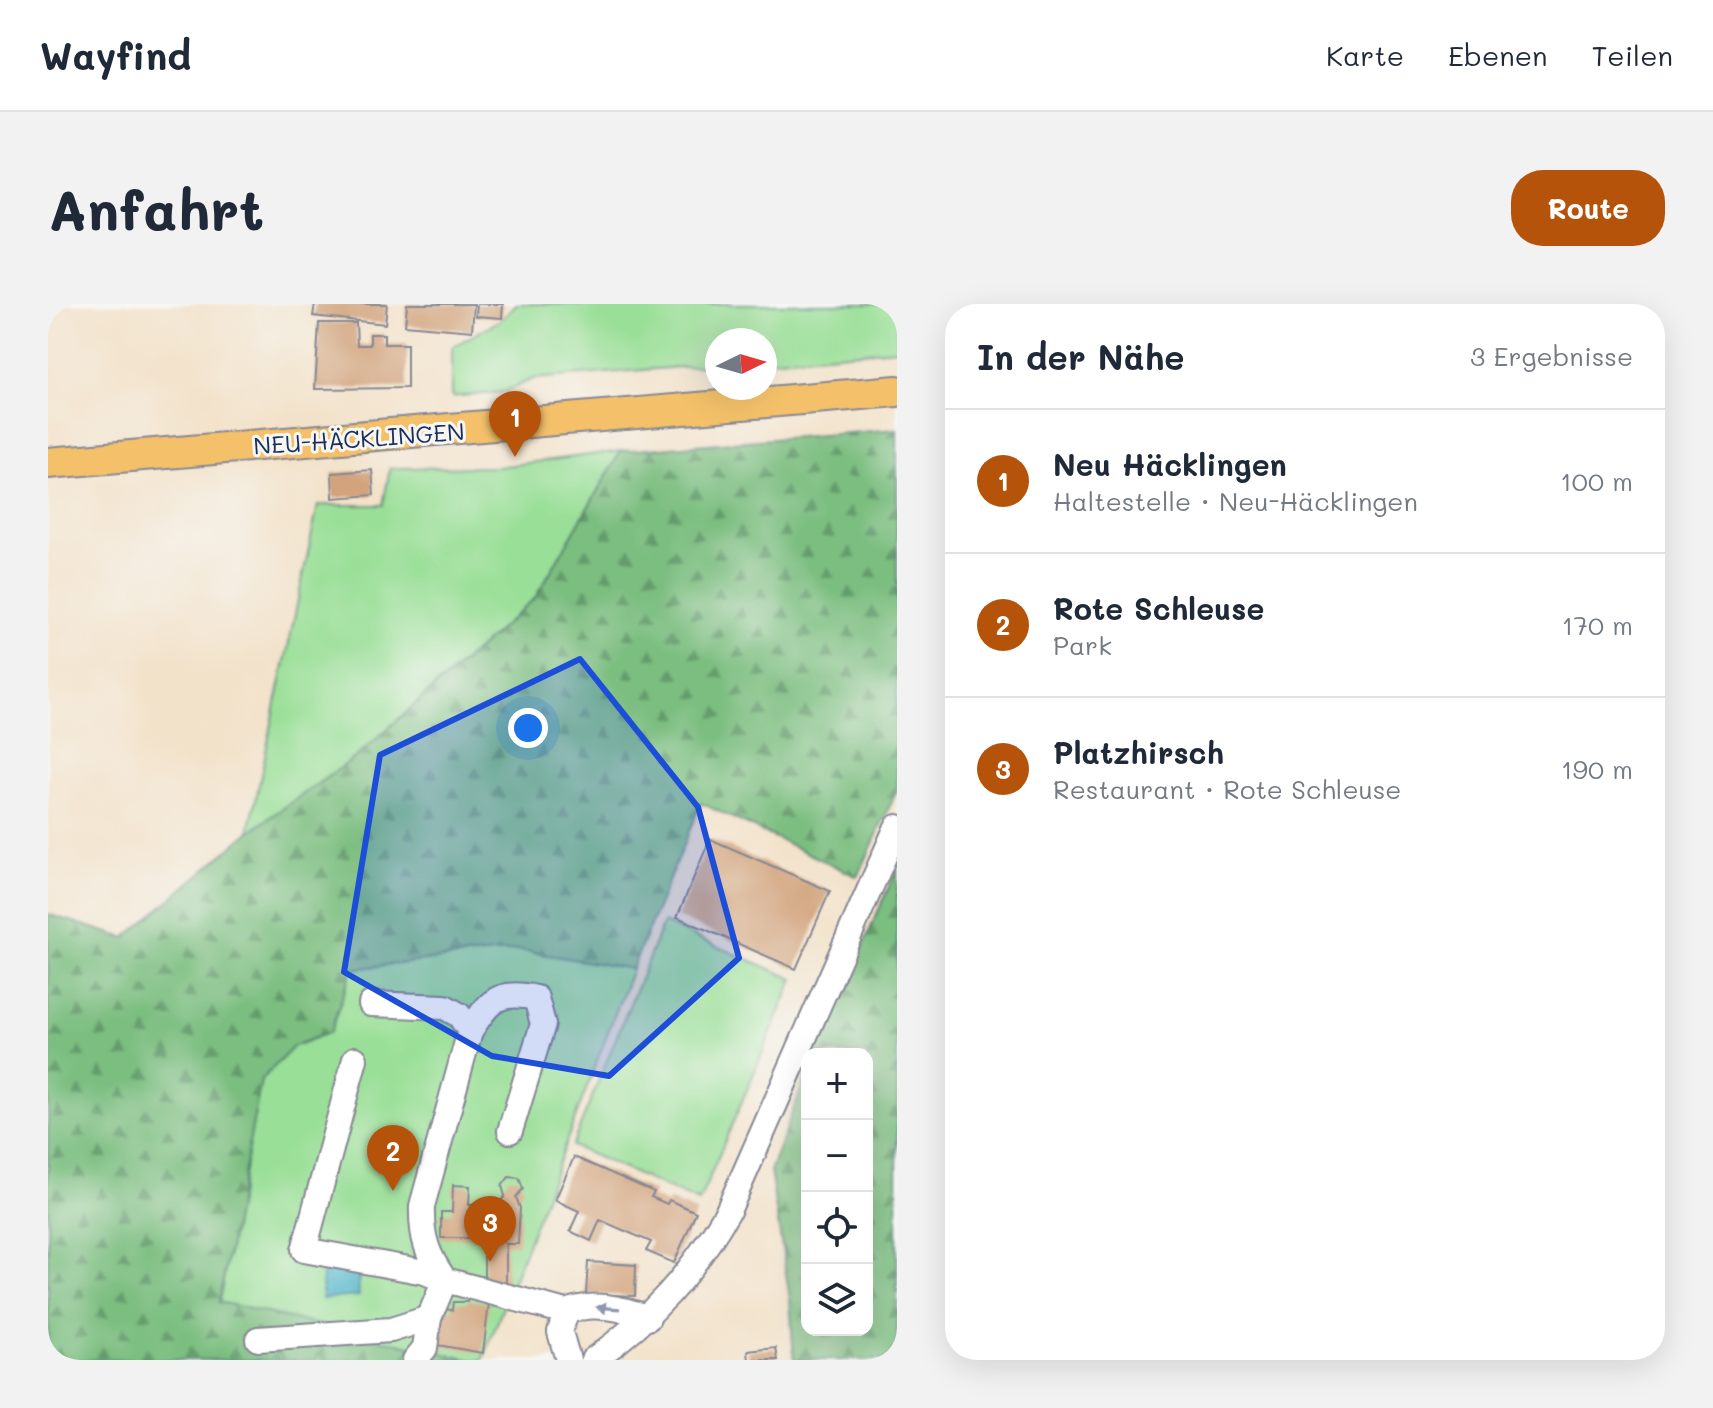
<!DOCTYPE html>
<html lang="de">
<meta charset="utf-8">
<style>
:root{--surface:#fff;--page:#f2f2f3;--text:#1f2937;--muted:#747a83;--line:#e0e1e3;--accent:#b45309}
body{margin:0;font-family:Mali,sans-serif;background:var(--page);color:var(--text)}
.controls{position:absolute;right:24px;bottom:24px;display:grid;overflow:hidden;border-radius:16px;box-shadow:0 8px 32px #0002}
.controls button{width:72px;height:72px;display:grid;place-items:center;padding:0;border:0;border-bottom:2px solid var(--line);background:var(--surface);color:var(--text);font:40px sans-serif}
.compass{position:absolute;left:657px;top:24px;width:72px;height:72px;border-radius:50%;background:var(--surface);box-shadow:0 8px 32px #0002;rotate:85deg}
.you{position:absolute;left:480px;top:424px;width:28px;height:28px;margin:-20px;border:6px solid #fff;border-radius:50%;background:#1a73e8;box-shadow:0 0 0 12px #1a73e833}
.badge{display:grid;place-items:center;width:52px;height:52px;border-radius:50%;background:var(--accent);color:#fff;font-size:26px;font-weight:700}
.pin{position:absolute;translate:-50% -66px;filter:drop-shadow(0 2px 4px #0008)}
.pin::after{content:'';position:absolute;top:42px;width:28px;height:24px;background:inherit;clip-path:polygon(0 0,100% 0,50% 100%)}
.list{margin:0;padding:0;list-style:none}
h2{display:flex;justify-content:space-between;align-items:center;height:104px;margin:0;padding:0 32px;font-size:34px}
h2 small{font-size:26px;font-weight:400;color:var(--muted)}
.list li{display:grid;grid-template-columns:52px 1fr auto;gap:24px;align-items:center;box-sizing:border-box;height:144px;padding:0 32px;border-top:2px solid var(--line)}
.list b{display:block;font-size:30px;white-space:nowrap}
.list p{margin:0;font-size:26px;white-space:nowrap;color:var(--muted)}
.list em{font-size:26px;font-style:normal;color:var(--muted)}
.icon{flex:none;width:44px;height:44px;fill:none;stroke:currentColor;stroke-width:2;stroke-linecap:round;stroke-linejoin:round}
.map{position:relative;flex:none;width:849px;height:1056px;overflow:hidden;border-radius:32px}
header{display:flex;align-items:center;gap:48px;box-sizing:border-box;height:112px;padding:0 40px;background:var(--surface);border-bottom:2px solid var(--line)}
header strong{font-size:38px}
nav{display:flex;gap:44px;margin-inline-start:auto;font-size:28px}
.intro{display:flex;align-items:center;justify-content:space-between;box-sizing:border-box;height:192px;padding:0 48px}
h1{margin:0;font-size:56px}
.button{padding:20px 36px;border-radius:32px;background:var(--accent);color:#fff;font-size:28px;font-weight:700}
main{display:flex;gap:48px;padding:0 48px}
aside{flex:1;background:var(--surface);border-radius:32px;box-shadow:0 8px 32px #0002}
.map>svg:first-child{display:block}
.green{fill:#9adf97;stroke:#5a877a;stroke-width:2}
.forest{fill:url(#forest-firs);stroke:#4b766f;stroke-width:2}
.water{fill:#4ab2c8;stroke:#327093;stroke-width:2}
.building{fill:#d2a37b}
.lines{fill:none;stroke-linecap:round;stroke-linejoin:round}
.minor-casing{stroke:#878894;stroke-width:28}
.major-casing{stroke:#878894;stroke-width:34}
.minor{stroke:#fff;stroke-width:24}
.major{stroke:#f4c16a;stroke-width:30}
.oneway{fill:#8d97ae}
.marked{fill:#1d4ed8;fill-opacity:0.2;stroke:#1d4ed8;stroke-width:6;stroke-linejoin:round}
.labels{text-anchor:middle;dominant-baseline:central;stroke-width:6;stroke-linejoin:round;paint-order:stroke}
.street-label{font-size:24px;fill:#1b2f5e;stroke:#f6f6f2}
</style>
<header>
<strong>Wayfind</strong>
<nav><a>Karte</a><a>Ebenen</a><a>Teilen</a></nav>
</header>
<div class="intro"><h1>Anfahrt</h1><a class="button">Route</a></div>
<main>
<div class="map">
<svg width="849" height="1056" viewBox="0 0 849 1056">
<defs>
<pattern id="forest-firs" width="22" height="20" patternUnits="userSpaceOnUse" patternTransform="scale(2)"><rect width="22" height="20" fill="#7bbe80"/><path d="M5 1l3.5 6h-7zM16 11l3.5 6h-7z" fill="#649b6c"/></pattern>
</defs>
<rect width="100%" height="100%" fill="#f6f6f2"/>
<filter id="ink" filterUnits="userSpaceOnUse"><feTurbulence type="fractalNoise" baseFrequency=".0125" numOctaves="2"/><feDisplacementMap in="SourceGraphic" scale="16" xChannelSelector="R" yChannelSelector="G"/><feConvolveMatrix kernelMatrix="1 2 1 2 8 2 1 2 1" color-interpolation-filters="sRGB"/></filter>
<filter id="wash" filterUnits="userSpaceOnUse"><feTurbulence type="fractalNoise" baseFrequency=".006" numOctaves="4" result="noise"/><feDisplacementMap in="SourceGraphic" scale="32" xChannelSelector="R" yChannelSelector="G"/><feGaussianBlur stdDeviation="1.8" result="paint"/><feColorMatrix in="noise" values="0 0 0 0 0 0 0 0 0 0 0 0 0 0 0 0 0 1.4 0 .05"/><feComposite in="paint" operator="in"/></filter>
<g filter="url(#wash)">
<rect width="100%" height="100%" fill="#f3e2ca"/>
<g class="green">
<path d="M 468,0 L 849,0 L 849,45 L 717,56 L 717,36 L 669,36 L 669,60 L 485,75 L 456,88 L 404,93 L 404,43 L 454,15 Z"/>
<path d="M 573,147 L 487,294 L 308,453 L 201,528 L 270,201 L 335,201 L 342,164 L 449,163 Z"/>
<path d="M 615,619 L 746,675 L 651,898 L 524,842 Z"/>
<path d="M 471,646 L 584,665 L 435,1056 L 160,1056 L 213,776 L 246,742 L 282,728 L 304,665 Z"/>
</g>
<g class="forest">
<path d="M 849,125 L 849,486 L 810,573 L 653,499 L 584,665 L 471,646 L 304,665 L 282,728 L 246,742 L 213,776 L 171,998 L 424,1056 L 0,1056 L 0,610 L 77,634 L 201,528 L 308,453 L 487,294 L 573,147 Z"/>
<path d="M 849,564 L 849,1056 L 746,1056 L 742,995 L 722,867 L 759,770 L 759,1026 L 819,1026 L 819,750 L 767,750 Z"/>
</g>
<path class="water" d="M 274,962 L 310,965 L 311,992 L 274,995 Z"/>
<g id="blocks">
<g class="building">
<path d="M 267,0 L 339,0 L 337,20 L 265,12 Z"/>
<path d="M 359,0 L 426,0 L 424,27 L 357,21 Z"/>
<path d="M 429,0 L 455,0 L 454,14 L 428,12 Z"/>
<path d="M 271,19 L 308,19 L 309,41 L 322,41 L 322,30 L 336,30 L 336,40 L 359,40 L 359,84 L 267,85 Z"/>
<path d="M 324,166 L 326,191 L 285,194 L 284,169 Z"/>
<path d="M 662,535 L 782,587 L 748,665 L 629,613 Z"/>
<path d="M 526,853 L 606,888 L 603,893 L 619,900 L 621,896 L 648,908 L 626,959 L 598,947 L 603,938 L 552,916 L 543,937 L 522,927 L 531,907 L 507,896 Z"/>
<path d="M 461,873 L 471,874 L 475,885 L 468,893 L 472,904 L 470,940 L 458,940 L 458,979 L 436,979 L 436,934 L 393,934 L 393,908 L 404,908 L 405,881 L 422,882 L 421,901 L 427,901 L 426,909 L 454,909 L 450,901 L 457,892 L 454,882 Z"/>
<path d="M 540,958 L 588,961 L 587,992 L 538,990 Z"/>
<path d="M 420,995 L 441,999 L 435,1049 L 389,1041 L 394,1005 L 404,1006 L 405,998 L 419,998 Z"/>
<path d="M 728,1044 L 730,1056 L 701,1056 L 700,1047 Z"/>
</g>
</g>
</g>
<g filter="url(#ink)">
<use href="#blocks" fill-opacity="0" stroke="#878894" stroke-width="2"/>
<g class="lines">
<defs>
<g id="minor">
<path d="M 323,700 L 397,703 L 411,711 L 422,727 L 374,902 C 373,933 379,951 397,976 L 518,1008 C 543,997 576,1004 600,1014"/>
<path d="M 422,727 C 442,696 450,686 488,694 L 495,720 L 462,827"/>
<path d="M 307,755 L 256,946 L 377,968 L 397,976 L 381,1014 L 377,1044 L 367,1056"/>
<path d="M 518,1008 L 512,1028 L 520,1056"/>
<path d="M 210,1035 L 343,1026 L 381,1014"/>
<path d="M 545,1056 C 606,1012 642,972 680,907 L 849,523"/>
</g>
<path id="major" d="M 0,159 L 849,87"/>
</defs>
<use href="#minor" class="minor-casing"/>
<use href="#major" class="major-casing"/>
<use href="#minor" class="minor"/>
<use href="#major" class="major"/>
</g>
<defs><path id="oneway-solid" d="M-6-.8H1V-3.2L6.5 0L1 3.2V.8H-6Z" transform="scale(2)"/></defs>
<use class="oneway" href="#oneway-solid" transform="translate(560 1004) rotate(-176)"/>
</g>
<path class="marked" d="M 532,355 L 650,503 L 691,654 L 561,772 L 444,752 L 296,668 L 332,451 Z"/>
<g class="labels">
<g class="street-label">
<text transform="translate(311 134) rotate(-4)">NEU-HÄCKLINGEN</text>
</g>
</g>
</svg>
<div class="controls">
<button>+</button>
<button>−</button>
<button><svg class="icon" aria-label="locate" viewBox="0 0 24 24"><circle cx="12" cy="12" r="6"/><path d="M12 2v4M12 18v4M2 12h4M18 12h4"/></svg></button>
<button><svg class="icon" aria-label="layers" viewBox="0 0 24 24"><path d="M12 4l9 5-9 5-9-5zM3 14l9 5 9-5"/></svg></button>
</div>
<svg class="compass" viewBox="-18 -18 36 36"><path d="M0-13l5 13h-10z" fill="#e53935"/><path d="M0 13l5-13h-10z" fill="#747a83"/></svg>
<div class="you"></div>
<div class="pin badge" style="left:467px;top:153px">1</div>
<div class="pin badge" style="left:345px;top:887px">2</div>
<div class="pin badge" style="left:442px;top:958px">3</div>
</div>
<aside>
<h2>In der Nähe<small>3 Ergebnisse</small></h2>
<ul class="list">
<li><span class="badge">1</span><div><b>Neu Häcklingen</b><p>Haltestelle · Neu-Häcklingen</p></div><em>100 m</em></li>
<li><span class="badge">2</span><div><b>Rote Schleuse</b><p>Park</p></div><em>170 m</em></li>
<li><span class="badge">3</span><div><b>Platzhirsch</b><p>Restaurant · Rote Schleuse</p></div><em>190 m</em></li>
</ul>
</aside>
</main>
